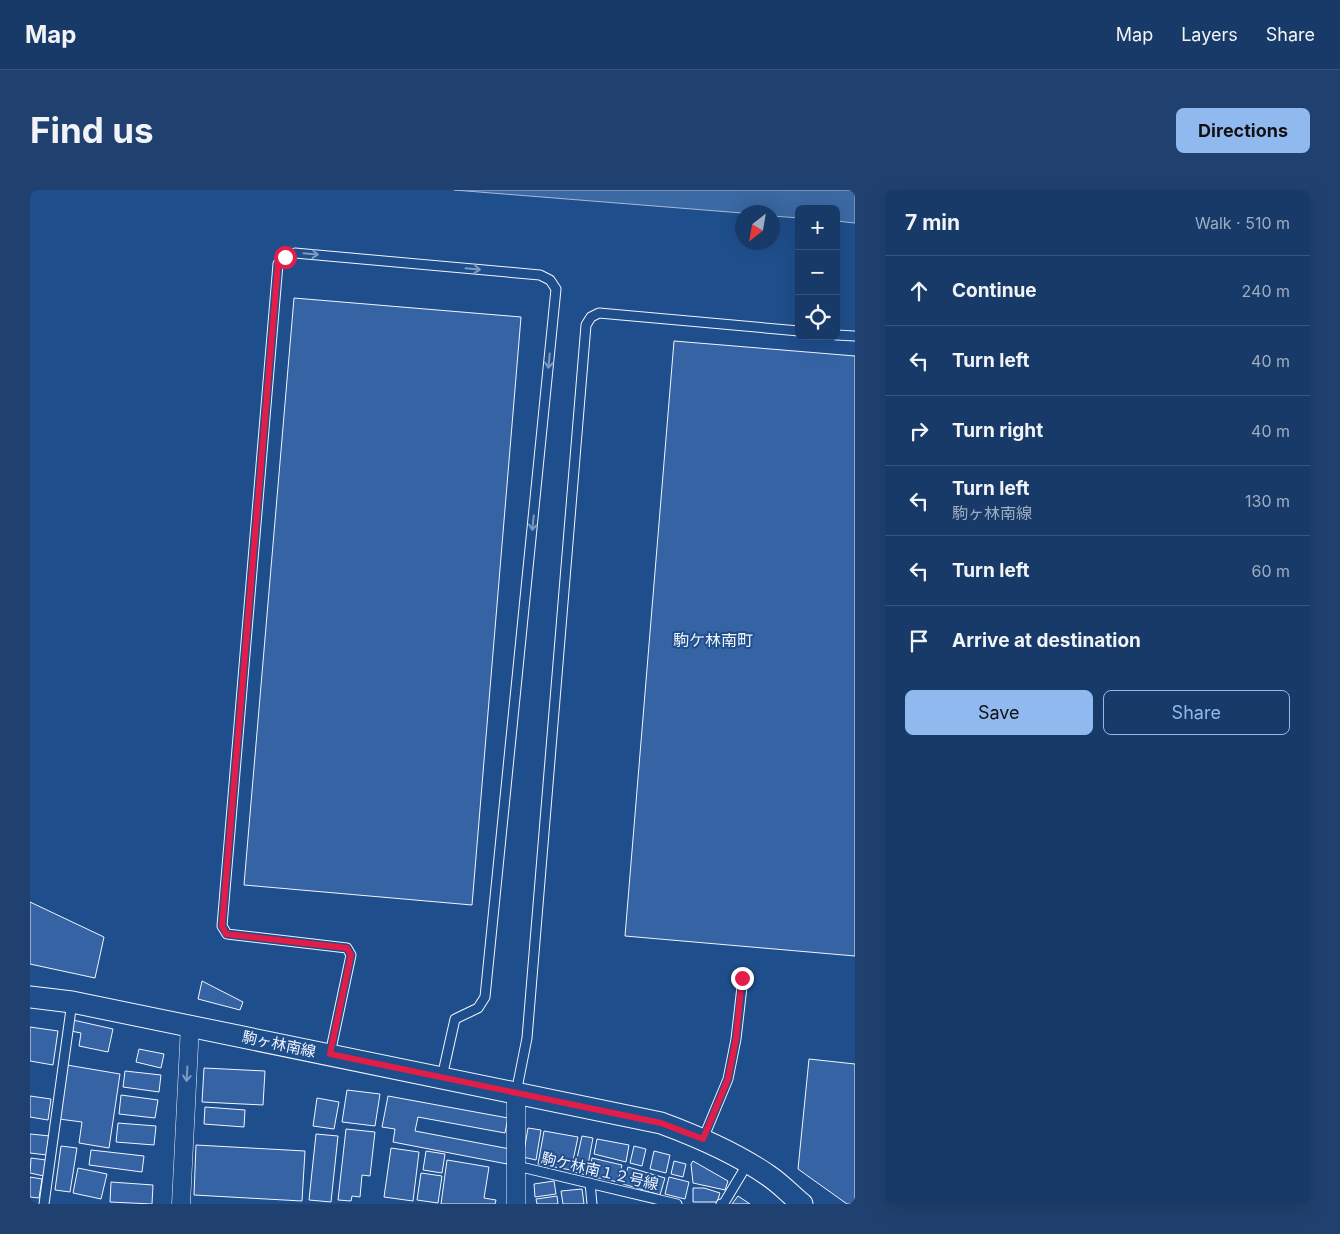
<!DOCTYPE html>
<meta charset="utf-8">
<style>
:root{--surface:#173a69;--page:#20416f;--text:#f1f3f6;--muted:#9eadc0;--line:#36547d;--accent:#90b9f0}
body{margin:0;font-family:Inter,"Noto Sans JP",sans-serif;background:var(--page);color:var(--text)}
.controls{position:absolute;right:15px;top:15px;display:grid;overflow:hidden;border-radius:8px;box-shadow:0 5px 20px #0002}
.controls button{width:45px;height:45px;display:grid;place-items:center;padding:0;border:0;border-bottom:1px solid var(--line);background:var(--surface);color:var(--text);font:25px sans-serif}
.compass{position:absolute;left:705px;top:15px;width:45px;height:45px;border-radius:50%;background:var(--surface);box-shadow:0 5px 20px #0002;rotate:211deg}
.stop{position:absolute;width:15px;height:15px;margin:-11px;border:4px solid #e11d48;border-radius:50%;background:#fff}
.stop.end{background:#e11d48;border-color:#fff;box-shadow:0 1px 5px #0008}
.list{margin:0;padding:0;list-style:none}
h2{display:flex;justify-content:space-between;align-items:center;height:65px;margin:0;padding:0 20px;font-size:21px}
h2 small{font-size:16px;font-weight:400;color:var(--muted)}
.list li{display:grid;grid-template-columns:32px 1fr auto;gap:15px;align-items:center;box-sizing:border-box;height:70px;padding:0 20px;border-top:1px solid var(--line)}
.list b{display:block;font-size:19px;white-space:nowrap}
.list p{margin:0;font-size:16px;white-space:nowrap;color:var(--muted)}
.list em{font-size:16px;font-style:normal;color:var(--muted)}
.actions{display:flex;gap:10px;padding:15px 20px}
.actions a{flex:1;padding:11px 0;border:1px solid var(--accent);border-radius:8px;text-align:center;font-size:18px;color:var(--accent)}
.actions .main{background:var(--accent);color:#111}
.icon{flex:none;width:28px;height:28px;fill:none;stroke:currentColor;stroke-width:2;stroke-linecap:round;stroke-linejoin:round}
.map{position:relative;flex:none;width:825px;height:1014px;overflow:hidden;border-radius:8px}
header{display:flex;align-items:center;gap:30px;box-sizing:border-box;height:70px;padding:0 25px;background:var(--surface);border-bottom:1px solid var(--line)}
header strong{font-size:24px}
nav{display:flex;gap:28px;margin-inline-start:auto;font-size:18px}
.intro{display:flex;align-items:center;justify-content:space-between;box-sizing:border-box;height:120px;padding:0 30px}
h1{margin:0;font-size:35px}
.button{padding:12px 22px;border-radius:8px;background:var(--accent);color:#111;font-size:18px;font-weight:700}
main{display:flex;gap:30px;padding:0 30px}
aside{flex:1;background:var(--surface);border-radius:8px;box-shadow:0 5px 20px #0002}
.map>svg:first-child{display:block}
.water{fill:#3b69a3;stroke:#a8bbd7}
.building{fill:#3563a3;stroke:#f2f6ff}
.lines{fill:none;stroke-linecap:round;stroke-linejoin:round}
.service-casing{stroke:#f2f6ff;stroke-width:11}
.minor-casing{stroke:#f2f6ff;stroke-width:19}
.tertiary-casing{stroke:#f2f6ff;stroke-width:23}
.service{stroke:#1f4e8c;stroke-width:9}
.minor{stroke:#1f4e8c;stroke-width:18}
.tertiary{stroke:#1f4e8c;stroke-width:21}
.oneway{stroke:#7e9ac0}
.route{stroke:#e11d48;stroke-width:6}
.labels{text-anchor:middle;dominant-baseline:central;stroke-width:4;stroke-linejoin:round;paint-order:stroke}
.street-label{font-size:15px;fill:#f2f6ff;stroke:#1f4e8c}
.neighbourhood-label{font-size:16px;fill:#f2f6ff;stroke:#1f4e8c}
</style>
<header>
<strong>Map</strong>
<nav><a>Map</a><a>Layers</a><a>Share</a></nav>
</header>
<div class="intro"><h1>Find us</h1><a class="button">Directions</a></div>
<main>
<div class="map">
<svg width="825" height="1014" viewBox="0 0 825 1014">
<rect width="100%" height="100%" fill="#1f4e8c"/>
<path class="water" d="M 424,0 L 825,0 L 825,33 L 806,31 L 806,19 L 769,19 L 769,28 L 743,26 L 742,22 L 712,23 Z"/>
<g class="building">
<path d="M 264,108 L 491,127 L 442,715 L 214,695 Z"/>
<path d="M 644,151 L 825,166 L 825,766 L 595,746 Z"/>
<path d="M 0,712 L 74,747 L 65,788 L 0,774 Z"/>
<path d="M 172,791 L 213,812 L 210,820 L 168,809 Z"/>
<path d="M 43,830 L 83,839 L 78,862 L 49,856 L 51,843 L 41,841 Z"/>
<path d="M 0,837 L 28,841 L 23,875 L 0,871 Z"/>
<path d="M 109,859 L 134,864 L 131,878 L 106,872 Z"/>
<path d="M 779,869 L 825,874 L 825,1014 L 817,1014 L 768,979 Z"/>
<path d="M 37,875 L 90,884 L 79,958 L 49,953 L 52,932 L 29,929 Z"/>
<path d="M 174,878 L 235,881 L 233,915 L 172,912 Z"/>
<path d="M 95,881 L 131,885 L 129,902 L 93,897 Z"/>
<path d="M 317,900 L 350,904 L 345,936 L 312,932 Z"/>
<path d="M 91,905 L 128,910 L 125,928 L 89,924 Z"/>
<path d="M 0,906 L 21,909 L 18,930 L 0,927 Z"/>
<path d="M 358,906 L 478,928 L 475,943 L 388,927 L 385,941 L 480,959 L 477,974 L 363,952 L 365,939 L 352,937 Z"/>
<path d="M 287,908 L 309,912 L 304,939 L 283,936 Z"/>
<path d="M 175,917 L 215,920 L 214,937 L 174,934 Z"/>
<path d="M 88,933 L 126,936 L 124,955 L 86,952 Z"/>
<path d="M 498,938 L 511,940 L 506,970 L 493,967 Z"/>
<path d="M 316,939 L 345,942 L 340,986 L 332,985 L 330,1007 L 322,1006 L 321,1011 L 308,1010 Z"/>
<path d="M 514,941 L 548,947 L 541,980 L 508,974 Z"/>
<path d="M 0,944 L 20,946 L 17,965 L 0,963 Z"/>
<path d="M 286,944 L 308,946 L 301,1012 L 279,1010 Z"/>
<path d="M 552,946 L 563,948 L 556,985 L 544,982 Z"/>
<path d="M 567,949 L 599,955 L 596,972 L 564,964 Z"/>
<path d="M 166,955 L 275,961 L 272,1011 L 164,1005 Z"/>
<path d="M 31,956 L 47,958 L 40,1002 L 25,1000 Z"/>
<path d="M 604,956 L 616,959 L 612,976 L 600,973 Z"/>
<path d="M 361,958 L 389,962 L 383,1011 L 354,1007 Z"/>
<path d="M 61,960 L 114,966 L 112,982 L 59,975 Z"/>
<path d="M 396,961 L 415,964 L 412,983 L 393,980 Z"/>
<path d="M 624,961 L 640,965 L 636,983 L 620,979 Z"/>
<path d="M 1,968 L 16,970 L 14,986 L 0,983 Z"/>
<path d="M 562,968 L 592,975 L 588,992 L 559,986 Z"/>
<path d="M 417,970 L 459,977 L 454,1008 L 466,1010 L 465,1014 L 411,1014 Z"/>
<path d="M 644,971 L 656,974 L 653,987 L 641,984 Z"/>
<path d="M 663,971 L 698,991 L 695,1000 L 663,993 L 661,974 Z"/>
<path d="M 598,977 L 635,988 L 630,1005 L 593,994 Z"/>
<path d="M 48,978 L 77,984 L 71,1009 L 43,1003 Z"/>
<path d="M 391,983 L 412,986 L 408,1013 L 387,1010 Z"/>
<path d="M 0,987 L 12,989 L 9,1008 L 0,1007 Z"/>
<path d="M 639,987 L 659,992 L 655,1009 L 635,1004 Z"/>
<path d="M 524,991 L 526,1004 L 505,1007 L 504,994 Z"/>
<path d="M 81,992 L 123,995 L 122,1014 L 80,1012 Z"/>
<path d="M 663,998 L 674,998 L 690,1003 L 687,1012 L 663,1012 Z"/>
<path d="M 552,999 L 554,1014 L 533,1014 L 531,1001 Z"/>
<path d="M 527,1006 L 528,1014 L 507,1014 L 506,1009 Z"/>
<path d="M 708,1006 L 720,1014 L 702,1014 Z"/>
</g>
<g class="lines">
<defs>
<g id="service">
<path d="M 806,145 L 825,146"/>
<path d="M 300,864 L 321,765 L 317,758 L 197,744 L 192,736 L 248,74 L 255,67 L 265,63 L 510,85 L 520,90 L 526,99 L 455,807 L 448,818 L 425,829 L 412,887"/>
<path d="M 486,903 L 497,848 L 556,135 L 561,127 L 569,123 L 769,141"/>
<path d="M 673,949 L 698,889 L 706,849 L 713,788"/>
<path d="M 487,976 L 647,1014"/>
<path d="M 560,993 L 562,1014"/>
<path d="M 14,1014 L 42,812"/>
<path d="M 691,1014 L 694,1013 L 718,973"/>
</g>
<g id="minor">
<path d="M 151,1014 L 160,835"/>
<path d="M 486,1014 L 486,903"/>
</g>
<path id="tertiary" d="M 0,807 L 42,812 L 631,933 C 669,947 706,963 739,986 C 751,994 761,1005 772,1014"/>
</defs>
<use href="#service" class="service-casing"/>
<use href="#minor" class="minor-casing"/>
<use href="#tertiary" class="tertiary-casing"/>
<use href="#service" class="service"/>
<use href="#minor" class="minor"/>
<use href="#tertiary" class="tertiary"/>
</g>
<defs><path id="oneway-shaft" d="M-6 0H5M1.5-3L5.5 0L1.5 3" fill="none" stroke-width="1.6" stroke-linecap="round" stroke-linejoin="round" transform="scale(1.25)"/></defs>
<g class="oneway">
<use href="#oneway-shaft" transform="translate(281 64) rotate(5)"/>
<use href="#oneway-shaft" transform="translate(443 79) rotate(5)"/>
<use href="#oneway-shaft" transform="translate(519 171) rotate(96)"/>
<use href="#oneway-shaft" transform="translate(503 333) rotate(96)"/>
<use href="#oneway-shaft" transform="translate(157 884) rotate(93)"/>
</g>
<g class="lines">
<path class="route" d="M 255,67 L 248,74 L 192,736 L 196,744 L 317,758 L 321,765 L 300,864 L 631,933 L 673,949 L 698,889 L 706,849 L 712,788"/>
</g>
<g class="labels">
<g class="street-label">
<text transform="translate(249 854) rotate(12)">駒ヶ林南線</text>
<text transform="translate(570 981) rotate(13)">駒ケ林南１２号線</text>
</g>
<g class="neighbourhood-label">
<text x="683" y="450">駒ケ林南町</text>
</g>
</g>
</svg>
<div class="controls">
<button>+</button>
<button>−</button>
<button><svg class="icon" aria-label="locate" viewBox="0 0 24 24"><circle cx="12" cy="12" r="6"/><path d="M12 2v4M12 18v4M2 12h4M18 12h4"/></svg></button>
</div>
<svg class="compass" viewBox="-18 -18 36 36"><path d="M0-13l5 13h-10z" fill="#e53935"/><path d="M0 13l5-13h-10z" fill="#9eadc0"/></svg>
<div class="stop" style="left:255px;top:67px"></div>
<div class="stop end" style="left:712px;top:788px"></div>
</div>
<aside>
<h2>7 min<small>Walk · 510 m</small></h2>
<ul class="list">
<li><svg class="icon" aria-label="ahead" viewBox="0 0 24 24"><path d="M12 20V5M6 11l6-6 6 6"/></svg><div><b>Continue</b></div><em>240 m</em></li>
<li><svg class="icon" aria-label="left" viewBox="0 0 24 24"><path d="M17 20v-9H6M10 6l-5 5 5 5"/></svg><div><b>Turn left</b></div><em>40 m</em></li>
<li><svg class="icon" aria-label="right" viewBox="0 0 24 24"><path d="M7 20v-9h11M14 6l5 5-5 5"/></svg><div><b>Turn right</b></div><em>40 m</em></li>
<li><svg class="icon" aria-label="left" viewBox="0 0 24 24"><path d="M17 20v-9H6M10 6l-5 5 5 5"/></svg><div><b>Turn left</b><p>駒ヶ林南線</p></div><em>130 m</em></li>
<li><svg class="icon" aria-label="left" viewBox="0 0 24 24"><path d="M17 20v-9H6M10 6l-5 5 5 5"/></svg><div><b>Turn left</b></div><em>60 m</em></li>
<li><svg class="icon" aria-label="arrive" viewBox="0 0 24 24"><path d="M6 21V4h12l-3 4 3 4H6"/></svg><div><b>Arrive at destination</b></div></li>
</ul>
<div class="actions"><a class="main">Save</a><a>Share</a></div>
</aside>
</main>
